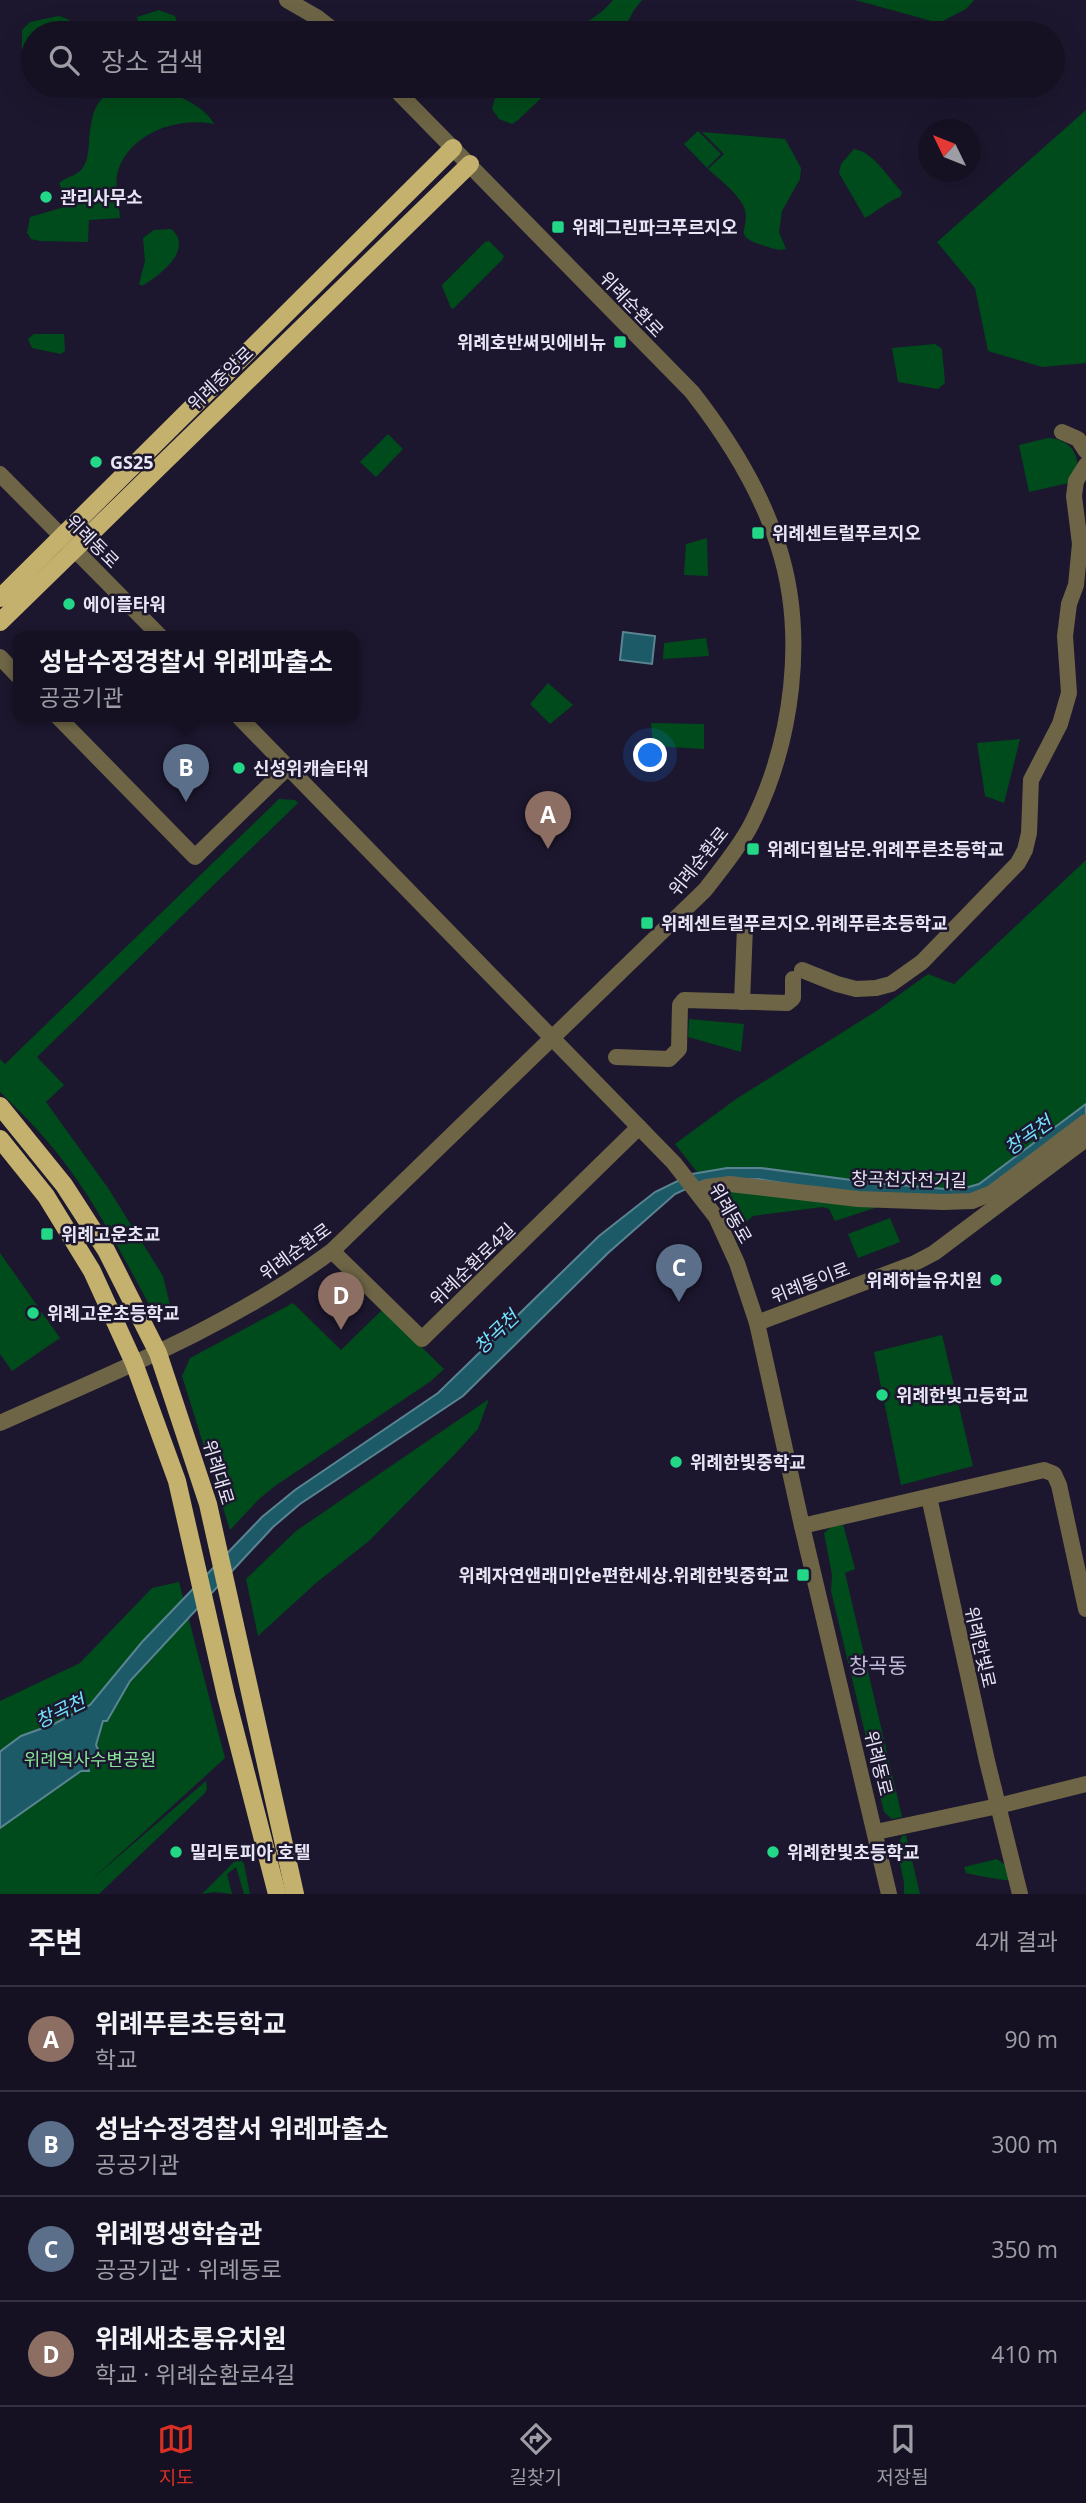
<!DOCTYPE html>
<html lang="ko">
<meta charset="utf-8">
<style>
:root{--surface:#151122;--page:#221f2f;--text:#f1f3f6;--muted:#9d9da5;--line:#343140;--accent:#d93025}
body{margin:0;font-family:"Open Sans","Noto Sans KR",sans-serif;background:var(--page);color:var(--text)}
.compass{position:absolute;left:918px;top:119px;width:63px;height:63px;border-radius:50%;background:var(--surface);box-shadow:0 7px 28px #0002;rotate:313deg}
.you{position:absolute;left:651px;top:756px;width:24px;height:24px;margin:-18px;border:5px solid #fff;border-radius:50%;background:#1a73e8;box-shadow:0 0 0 10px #1a73e833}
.badge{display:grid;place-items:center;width:46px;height:46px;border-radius:50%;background:var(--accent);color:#fff;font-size:23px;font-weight:700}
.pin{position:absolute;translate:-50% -58px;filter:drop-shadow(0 2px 4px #0008)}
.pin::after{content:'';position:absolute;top:37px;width:24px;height:21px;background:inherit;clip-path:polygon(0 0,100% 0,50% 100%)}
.popup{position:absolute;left:13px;top:631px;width:346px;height:91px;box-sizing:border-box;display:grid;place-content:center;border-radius:14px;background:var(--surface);filter:drop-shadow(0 2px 5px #0005);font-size:23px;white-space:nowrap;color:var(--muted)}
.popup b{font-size:26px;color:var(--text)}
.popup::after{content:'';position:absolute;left:50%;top:100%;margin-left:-14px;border:14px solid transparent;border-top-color:var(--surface)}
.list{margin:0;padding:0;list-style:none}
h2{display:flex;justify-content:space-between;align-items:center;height:91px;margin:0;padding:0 28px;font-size:30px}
h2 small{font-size:23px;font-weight:400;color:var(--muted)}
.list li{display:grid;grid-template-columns:46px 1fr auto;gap:21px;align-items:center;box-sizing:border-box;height:105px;padding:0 28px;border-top:2px solid var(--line)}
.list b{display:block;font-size:26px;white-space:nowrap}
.list p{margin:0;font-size:23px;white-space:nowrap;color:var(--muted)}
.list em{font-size:23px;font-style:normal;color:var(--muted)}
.icon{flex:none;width:38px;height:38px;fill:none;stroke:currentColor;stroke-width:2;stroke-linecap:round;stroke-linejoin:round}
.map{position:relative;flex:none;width:1086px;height:1894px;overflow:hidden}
.search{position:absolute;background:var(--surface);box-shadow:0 7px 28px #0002;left:21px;right:21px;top:21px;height:77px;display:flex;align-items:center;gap:18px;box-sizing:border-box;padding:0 24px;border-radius:38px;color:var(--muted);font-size:26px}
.sheet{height:511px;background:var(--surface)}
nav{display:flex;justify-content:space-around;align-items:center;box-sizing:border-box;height:98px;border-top:2px solid var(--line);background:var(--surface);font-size:19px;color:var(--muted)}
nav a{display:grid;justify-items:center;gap:4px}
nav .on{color:var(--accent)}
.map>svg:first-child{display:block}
.green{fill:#004b1b}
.water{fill:#1d5a67;stroke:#5a8492;stroke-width:2}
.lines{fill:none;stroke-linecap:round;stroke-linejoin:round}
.minor{stroke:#6e6546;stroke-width:16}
.major{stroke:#c4b16d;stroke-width:18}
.poi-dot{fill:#22d887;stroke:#1c172e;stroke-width:2.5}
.labels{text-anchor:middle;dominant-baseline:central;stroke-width:5;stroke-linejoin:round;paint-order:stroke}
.poi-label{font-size:18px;font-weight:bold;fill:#e8e5f5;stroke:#1c172e;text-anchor:start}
.street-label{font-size:18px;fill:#e8e5f5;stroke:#1c172e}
.park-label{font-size:18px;fill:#88e499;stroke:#1c172e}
.water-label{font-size:19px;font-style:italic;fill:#73e4ff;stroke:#1c172e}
.quarter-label{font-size:21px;fill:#c1bbda;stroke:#1c172e}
</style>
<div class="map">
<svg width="1086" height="1894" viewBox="0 0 1086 1894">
<rect width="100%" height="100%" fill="#1c172e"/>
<g class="green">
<path d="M 613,0 L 642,0 L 634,10 L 622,33 L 542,33 C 550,30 557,32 565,30 C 583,26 601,15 613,0 Z"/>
<path d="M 855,0 L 974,0 L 966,9 L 939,23 Z"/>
<path d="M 159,10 L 175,16 L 180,33 L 140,33 L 137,17 Z"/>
<path d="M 58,16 C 69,18 74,22 76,33 L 33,33 L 33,64 L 28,65 L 22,56 L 22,30 L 30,22 Z"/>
<path d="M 507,86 L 554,86 L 518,120 L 512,124 L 499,119 L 492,109 L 495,98 Z"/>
<path d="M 152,87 C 171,92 205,105 214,124 C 177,116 126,134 117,175 C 115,187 119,205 120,218 L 89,220 L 88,242 L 40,241 L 31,239 L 27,233 L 30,217 L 68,206 L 59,183 C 66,177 76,176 82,169 C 88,161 88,152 89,143 C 93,93 104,89 152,87 Z"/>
<path d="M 1086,110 L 1086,363 L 1042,367 L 988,351 L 975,288 L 937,242 Z"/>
<path d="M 698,131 L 721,154 L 707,168 L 684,144 Z"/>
<path d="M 702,132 L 785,139 L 801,168 L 800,179 L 782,211 L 779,232 L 786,249 C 778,251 772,248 765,246 C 727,235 754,228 743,205 C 735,191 720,180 708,169 L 724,154 Z"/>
<path d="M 854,149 C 873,151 889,179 902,192 L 900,197 C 886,202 878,211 865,218 L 839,173 L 841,164 Z"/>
<path d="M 171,229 C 195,249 159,276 142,286 L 139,284 L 145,261 L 143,238 L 154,230 Z"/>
<path d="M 489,241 L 504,256 L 502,260 L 453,309 L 451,308 L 442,286 L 443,284 L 485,242 Z"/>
<path d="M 34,334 L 64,334 L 65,351 L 61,354 L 32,348 L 28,339 Z"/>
<path d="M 935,344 L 942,349 L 945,383 L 938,389 L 898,382 L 892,348 Z"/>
<path d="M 388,434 L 403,449 L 376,477 L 360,462 Z"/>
<path d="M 1048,438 C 1073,439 1084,460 1073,482 L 1029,492 L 1019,445 Z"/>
<path d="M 707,538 L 708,576 L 684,575 L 686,544 Z"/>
<path d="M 706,638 L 709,656 L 663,659 L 664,643 Z"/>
<path d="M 548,683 L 573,705 L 550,724 L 530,704 Z"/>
<path d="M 651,723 L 704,724 L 704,749 L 653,746 Z"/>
<path d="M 1020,739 L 1004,803 L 985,796 L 977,743 Z"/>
<path d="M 279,799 L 295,800 L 298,803 L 37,1057 L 64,1085 L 46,1102 L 108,1188 L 163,1276 L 172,1313 L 150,1306 C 119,1249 90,1191 48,1142 C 33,1124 16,1108 0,1092 L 0,1059 L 5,1064 Z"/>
<path d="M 1086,860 L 1086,1125 L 989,1198 L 893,1202 L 835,1221 L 829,1209 L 823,1207 L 753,1216 L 737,1230 L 727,1210 L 675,1144 L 736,1099 L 878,1010 L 928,974 L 954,984 Z"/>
<path d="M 689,1019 L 744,1024 L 741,1052 L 688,1037 Z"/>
<path d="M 890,1218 L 900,1242 L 858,1258 L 848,1234 Z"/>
<path d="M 0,1253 L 60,1338 L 12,1371 L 0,1354 Z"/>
<path d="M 293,1303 L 341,1350 L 383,1309 L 444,1369 L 431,1381 L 275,1486 L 259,1499 L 230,1530 L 182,1376 L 190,1358 Z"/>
<path d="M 942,1335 L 973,1466 L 901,1485 L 874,1352 Z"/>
<path d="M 489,1399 L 478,1429 L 455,1454 L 369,1541 L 316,1583 L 258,1636 L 246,1579 L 296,1531 Z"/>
<path d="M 843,1524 L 855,1569 L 845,1573 L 902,1817 L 892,1819 L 884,1812 L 831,1591 L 832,1575 L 824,1533 L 831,1527 Z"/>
<path d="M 179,1582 L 225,1758 L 90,1881 L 206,1781 L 207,1789 L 205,1793 L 99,1894 L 0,1894 L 0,1701 L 80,1663 L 152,1588 Z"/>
<path d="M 906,1835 L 920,1894 L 904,1894 L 904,1883 L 897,1848 L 902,1836 Z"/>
<path d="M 997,1859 L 1005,1865 L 1010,1880 C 1003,1881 975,1875 966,1873 L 964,1867 Z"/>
<path d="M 236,1860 L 241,1860 L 244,1864 L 250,1894 L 244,1894 L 236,1867 L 227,1874 L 232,1894 L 214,1892 L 202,1894 Z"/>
</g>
<g class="water">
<path d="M 623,632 L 655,636 L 652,664 L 620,660 Z"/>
<path d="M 1086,1104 L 1086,1115 L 986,1189 L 968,1196 L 858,1195 L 758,1179 L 703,1181 L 675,1194 L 608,1253 L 463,1396 L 300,1504 L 273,1527 L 130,1681 L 107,1721 L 103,1721 L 96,1745 L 101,1756 L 98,1758 L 92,1755 L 87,1763 L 89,1771 L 81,1771 L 0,1828 L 0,1752 L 2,1750 L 21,1736 L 54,1724 L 90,1705 L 142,1642 L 262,1517 L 295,1490 L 438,1393 L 599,1236 L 655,1192 L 692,1174 L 727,1168 L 761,1168 L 874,1183 L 958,1190 L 979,1184 Z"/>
</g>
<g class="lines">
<g class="minor">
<path d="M 287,0 L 318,18 L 337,33"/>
<path d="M 1062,432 L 1078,439 L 1086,451"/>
<path d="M 0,474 L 160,636"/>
<path d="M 0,657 L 18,676"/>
<path d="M 57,716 L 195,857 L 287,768"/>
<path d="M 238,716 L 674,1163 L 716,1217 L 737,1263 L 757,1323 L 802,1526 L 889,1894"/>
<path d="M 802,970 L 837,984 L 856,989 L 876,988 L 891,984 L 922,962 L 1018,863 L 1025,850 L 1029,833 L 1031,780 L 1060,724 L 1069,693 L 1065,636 L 1069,604 L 1076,585 L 1080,544 L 1074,496 L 1076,481 L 1086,465"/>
<path d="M 742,1002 L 745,927"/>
<path d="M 616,1057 L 669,1059 L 679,1049 L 680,1005 L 684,1000 L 787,1003 L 793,998 L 793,979"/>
<path d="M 706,1187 L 730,1184 L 858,1199 L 943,1202 L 972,1201 L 992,1193 L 1086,1122"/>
<path d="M 332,1251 L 422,1339 L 639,1127"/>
<path d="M 757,1323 L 913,1264 L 934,1253 L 1086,1139"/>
<path d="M 0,1423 C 114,1372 231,1326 332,1251 L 705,890 C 721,869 739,848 751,825 C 793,742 807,633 778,545 C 760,489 728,438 692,392 L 392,86"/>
<path d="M 929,1497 L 987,1761 L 1020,1894"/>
<path d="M 802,1526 L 1044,1470 L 1054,1474 L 1059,1485 L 1086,1609"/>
<path d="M 876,1832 L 998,1806 L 1086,1784"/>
</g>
<g class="major">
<path d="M 0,598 L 453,148"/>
<path d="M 0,622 L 470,164"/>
<path d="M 0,1106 L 64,1185 L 106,1250 L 158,1353 L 208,1504 L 295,1894"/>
<path d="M 0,1139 L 46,1196 L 92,1271 L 134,1363 L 177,1481 L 226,1696 L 277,1894"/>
</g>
</g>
<g class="poi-dot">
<circle cx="46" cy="197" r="7"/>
<rect x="551" y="220" width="14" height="14" rx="3.5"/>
<rect x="613" y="335" width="14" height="14" rx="3.5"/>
<circle cx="96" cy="462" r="7"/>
<rect x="751" y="526" width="14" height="14" rx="3.5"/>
<circle cx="69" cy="604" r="7"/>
<circle cx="239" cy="768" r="7"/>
<rect x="746" y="842" width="14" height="14" rx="3.5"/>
<rect x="640" y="916" width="14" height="14" rx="3.5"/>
<rect x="40" y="1227" width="14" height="14" rx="3.5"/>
<circle cx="996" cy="1280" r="7"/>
<circle cx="33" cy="1313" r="7"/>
<circle cx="882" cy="1395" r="7"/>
<circle cx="676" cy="1462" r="7"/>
<rect x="796" y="1568" width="14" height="14" rx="3.5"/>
<circle cx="176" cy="1852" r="7"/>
<circle cx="773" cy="1852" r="7"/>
</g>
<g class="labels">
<g class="poi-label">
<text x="60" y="197">관리사무소</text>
<text x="572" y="227">위례그린파크푸르지오</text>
<text x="606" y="342" text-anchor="end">위례호반써밋에비뉴</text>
<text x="110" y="462">GS25</text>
<text x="772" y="533">위례센트럴푸르지오</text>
<text x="83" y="604">에이플타워</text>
<text x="253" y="768">신성위캐슬타워</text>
<text x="767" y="849">위례더힐남문.위례푸른초등학교</text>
<text x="661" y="923">위례센트럴푸르지오.위례푸른초등학교</text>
<text x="61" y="1234">위례고운초교</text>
<text x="982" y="1280" text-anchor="end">위례하늘유치원</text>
<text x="47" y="1313">위례고운초등학교</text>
<text x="896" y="1395">위례한빛고등학교</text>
<text x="690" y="1462">위례한빛중학교</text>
<text x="789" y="1575" text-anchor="end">위례자연앤래미안e편한세상.위례한빛중학교</text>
<text x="190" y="1852">밀리토피아 호텔</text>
<text x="787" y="1852">위례한빛초등학교</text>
</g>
<g class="street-label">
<text transform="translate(632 304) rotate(46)">위례순환로</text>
<text transform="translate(220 378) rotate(-44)">위례중앙로</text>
<text transform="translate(93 541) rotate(45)">위례동로</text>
<text transform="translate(698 861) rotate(-51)">위례순환로</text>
<text transform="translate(909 1179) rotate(1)">창곡천자전거길</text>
<text transform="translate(731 1213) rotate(60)">위례동로</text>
<text transform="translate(295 1251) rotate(-36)">위례순환로</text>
<text transform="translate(472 1264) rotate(-44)">위례순환로4길</text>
<text transform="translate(810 1282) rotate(-21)">위례동이로</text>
<text transform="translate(219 1472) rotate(73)">위례대로</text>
<text transform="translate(981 1647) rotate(77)">위례한빛로</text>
<text transform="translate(879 1763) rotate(76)">위례동로</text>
</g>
<g class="park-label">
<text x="90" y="1759">위례역사수변공원</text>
</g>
<g class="water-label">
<text transform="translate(1028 1135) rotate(-35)">창곡천</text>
<text transform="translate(496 1332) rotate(-44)">창곡천</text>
<text transform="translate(60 1711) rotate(-26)">창곡천</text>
</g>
<g class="quarter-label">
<text x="878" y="1665">창곡동</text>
</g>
</g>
</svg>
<svg class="compass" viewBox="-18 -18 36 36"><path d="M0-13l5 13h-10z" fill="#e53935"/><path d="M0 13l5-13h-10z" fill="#9d9da5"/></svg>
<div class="you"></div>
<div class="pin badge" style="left:548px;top:849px;background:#8d6e63">A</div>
<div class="pin badge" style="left:186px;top:802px;background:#5c6f8a">B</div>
<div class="popup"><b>성남수정경찰서 위례파출소</b>공공기관</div>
<div class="pin badge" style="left:679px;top:1302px;background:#5c6f8a">C</div>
<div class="pin badge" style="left:341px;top:1330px;background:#8d6e63">D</div>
<div class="search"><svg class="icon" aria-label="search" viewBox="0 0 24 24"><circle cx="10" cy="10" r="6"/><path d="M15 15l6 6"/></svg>장소 검색</div>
</div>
<section class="sheet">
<h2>주변<small>4개 결과</small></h2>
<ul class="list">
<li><span class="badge" style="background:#8d6e63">A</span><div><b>위례푸른초등학교</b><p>학교</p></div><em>90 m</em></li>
<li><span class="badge" style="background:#5c6f8a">B</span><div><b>성남수정경찰서 위례파출소</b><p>공공기관</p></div><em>300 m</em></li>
<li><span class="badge" style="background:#5c6f8a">C</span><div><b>위례평생학습관</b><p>공공기관 · 위례동로</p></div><em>350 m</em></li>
<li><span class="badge" style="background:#8d6e63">D</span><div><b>위례새초롱유치원</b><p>학교 · 위례순환로4길</p></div><em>410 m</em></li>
</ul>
</section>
<nav>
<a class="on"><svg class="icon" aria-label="map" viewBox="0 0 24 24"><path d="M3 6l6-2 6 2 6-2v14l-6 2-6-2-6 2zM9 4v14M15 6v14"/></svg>지도</a>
<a><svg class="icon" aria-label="directions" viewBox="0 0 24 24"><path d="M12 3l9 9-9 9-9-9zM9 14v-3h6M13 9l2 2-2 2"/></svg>길찾기</a>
<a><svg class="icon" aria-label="saved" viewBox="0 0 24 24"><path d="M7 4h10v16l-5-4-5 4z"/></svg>저장됨</a>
</nav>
